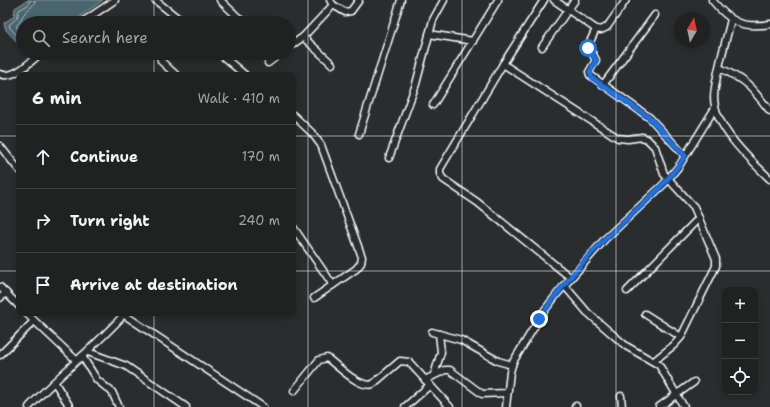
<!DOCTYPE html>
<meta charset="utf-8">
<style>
:root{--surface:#202222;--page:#2d2f2f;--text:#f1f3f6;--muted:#a2a4a5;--line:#3d3f40}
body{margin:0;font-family:"Shantell Sans",sans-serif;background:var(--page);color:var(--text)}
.controls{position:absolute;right:12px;bottom:12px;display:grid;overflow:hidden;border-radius:8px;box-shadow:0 2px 6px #0003}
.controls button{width:36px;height:36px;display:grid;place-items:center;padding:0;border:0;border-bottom:1px solid var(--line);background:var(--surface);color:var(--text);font:20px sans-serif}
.compass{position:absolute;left:674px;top:12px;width:36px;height:36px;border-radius:50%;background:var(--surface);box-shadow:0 2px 6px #0003;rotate:9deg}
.stop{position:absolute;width:12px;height:12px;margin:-9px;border:3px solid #1a73e8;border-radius:50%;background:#fff}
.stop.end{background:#1a73e8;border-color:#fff;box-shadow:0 1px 4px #0008}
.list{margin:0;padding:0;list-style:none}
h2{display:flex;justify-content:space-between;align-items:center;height:52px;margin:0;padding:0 16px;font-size:17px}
h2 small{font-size:13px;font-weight:400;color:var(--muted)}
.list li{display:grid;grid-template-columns:26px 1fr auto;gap:12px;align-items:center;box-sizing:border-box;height:64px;padding:0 16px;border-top:1px solid var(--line)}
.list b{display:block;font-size:15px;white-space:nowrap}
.list em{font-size:13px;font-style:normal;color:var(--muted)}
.icon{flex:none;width:22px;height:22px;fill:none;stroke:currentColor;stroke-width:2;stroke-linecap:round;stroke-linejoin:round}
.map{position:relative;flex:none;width:770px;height:407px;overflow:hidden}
.search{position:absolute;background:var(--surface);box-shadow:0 2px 6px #0003;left:16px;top:16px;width:280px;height:44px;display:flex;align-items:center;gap:10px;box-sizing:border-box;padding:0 14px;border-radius:22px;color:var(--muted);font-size:15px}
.panel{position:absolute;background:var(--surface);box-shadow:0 2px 6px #0003;left:16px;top:72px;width:280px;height:244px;border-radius:8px}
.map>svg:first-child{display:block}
.water{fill:#4a656e;stroke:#92a3a8}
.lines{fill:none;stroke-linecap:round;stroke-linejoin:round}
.shore{stroke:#b7c1c5;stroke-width:1}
.minor-casing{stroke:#fff;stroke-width:9}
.minor{stroke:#2a2d2e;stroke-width:6}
.route{stroke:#1a73e8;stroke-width:5}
.grid{fill:none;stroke:#fff;stroke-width:1;stroke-opacity:0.55}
</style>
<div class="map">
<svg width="770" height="407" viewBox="0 0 770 407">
<rect width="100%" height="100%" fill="#2a2d2e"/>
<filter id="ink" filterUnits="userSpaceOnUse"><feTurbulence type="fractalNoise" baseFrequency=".025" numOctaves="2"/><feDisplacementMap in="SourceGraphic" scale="8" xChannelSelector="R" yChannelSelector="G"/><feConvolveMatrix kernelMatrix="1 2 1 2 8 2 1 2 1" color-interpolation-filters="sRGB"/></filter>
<g filter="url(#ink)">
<path class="water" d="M 28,0 L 103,0 L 71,23 L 23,23 L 23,48 L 6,30 L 4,23 L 14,16 L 15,8 Z"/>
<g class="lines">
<g class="shore">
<path d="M 23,35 L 16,26 C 22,21 21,16 25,13 C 29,7 34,8 35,0"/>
<path d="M 23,42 L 10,28 L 9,25 L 17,18 L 19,10 L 28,5 L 30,0"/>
</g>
<defs>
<g id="minor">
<path d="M 155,0 L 184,23"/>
<path d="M 220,0 L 244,23"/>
<path d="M 330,0 L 333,5 L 345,12 L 351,11 L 359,0"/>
<path d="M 544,0 L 503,64 L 440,169 L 440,174 L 443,179 L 477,202 L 571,278"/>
<path d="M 554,0 L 596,29 L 601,30 L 607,27 L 626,0"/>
<path d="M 712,0 C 729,21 742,29 770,24"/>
<path d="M 731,19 C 726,42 715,75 714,97 C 714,127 750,160 770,179"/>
<path d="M 81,23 L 115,0"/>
<path d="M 596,29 L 588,46 L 596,60 L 589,72 L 590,75 L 650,118 L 685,156"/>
<path d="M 429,34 L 473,41"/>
<path d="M 303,37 L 332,64"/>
<path d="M 289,47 L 303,37 L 333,5"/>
<path d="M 542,47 L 575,0"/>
<path d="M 160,53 L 161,61 L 176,75"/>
<path d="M 219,53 L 245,75"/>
<path d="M 268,63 L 281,53"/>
<path d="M 503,64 L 618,138 L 628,139 L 642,137 L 647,139 L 655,147 L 664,174 L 694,207 L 716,259 L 716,266 L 681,337 L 674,345 L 654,361"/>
<path d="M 720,68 C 747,81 752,88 770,111"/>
<path d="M 0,74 C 14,80 31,61 41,53"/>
<path d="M 603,85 L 655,15"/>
<path d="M 433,105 L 498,0"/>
<path d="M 293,115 L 312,133 L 321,145 L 362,257 L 361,263 L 356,269 L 314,298"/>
<path d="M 359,134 L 401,0"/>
<path d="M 0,146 L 19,170"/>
<path d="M 389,158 L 416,84 L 433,20 L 444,0"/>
<path d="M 293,227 L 333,285"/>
<path d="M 564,285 L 587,312 L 604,327 L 626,346 L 659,365 L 684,407"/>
<path d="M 0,287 L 19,306"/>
<path d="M 627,291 L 699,218"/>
<path d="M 0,298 L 6,293"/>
<path d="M 26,313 L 76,360"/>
<path d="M 123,314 L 263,407"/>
<path d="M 645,314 L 681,337"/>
<path d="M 432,332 L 461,340 L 498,361 L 512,365"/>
<path d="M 88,352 L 126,366 L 186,407"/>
<path d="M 0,355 L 34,321"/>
<path d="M 82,356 L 97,380 L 112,392 L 119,407"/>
<path d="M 434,375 L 441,352 L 439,334"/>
<path d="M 425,380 L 445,370 L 450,370 L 482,394 L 507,393"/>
<path d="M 55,383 L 70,407"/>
<path d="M 294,391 L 319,360 L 327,358 C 338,366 360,389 373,384 L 400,361 L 409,362 L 450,407"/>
<path d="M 621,396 L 622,407"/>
<path d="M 29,407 C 58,376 91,350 120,319 L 123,313"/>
<path d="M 405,407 L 430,385"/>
<path d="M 506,407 L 510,372 L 513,362 L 544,311 L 558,293 L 605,239 L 664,184 L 679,166 L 715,108"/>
<path d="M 575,407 L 576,406"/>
<path d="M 659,407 L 694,382"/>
</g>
</defs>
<use href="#minor" class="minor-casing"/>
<use href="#minor" class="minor"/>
</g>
</g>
<g class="lines" filter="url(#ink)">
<path class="route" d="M 539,319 C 558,290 582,262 606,238 C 633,212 664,189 685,156 L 650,118 L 592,78 L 590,72 L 596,60 L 588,48"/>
</g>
<path class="grid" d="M 154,0 L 154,23M 308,0 L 308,407M 462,0 L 462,407M 616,0 L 616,407M 154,53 L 154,75M 0,136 L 19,136M 293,136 L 770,136M 0,271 L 19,271M 293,271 L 770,271M 154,313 L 154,407"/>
</svg>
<div class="controls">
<button>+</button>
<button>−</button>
<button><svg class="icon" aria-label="locate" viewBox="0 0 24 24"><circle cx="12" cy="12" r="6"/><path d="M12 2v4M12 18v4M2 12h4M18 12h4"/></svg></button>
</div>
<svg class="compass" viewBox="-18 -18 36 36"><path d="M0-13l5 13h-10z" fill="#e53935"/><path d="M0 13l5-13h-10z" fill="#a2a4a5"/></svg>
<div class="stop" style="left:588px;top:48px"></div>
<div class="stop end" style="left:539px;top:319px"></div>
<div class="search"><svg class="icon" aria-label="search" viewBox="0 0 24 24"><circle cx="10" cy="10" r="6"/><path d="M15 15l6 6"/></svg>Search here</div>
<section class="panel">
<h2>6 min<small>Walk · 410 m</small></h2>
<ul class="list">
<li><svg class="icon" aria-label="ahead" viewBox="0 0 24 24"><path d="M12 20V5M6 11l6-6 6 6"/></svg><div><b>Continue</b></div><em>170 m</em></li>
<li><svg class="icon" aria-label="right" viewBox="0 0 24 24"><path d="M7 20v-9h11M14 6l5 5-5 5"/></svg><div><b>Turn right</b></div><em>240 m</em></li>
<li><svg class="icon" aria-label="arrive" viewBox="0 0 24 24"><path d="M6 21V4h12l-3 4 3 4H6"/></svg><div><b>Arrive at destination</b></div></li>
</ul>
</section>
</div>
